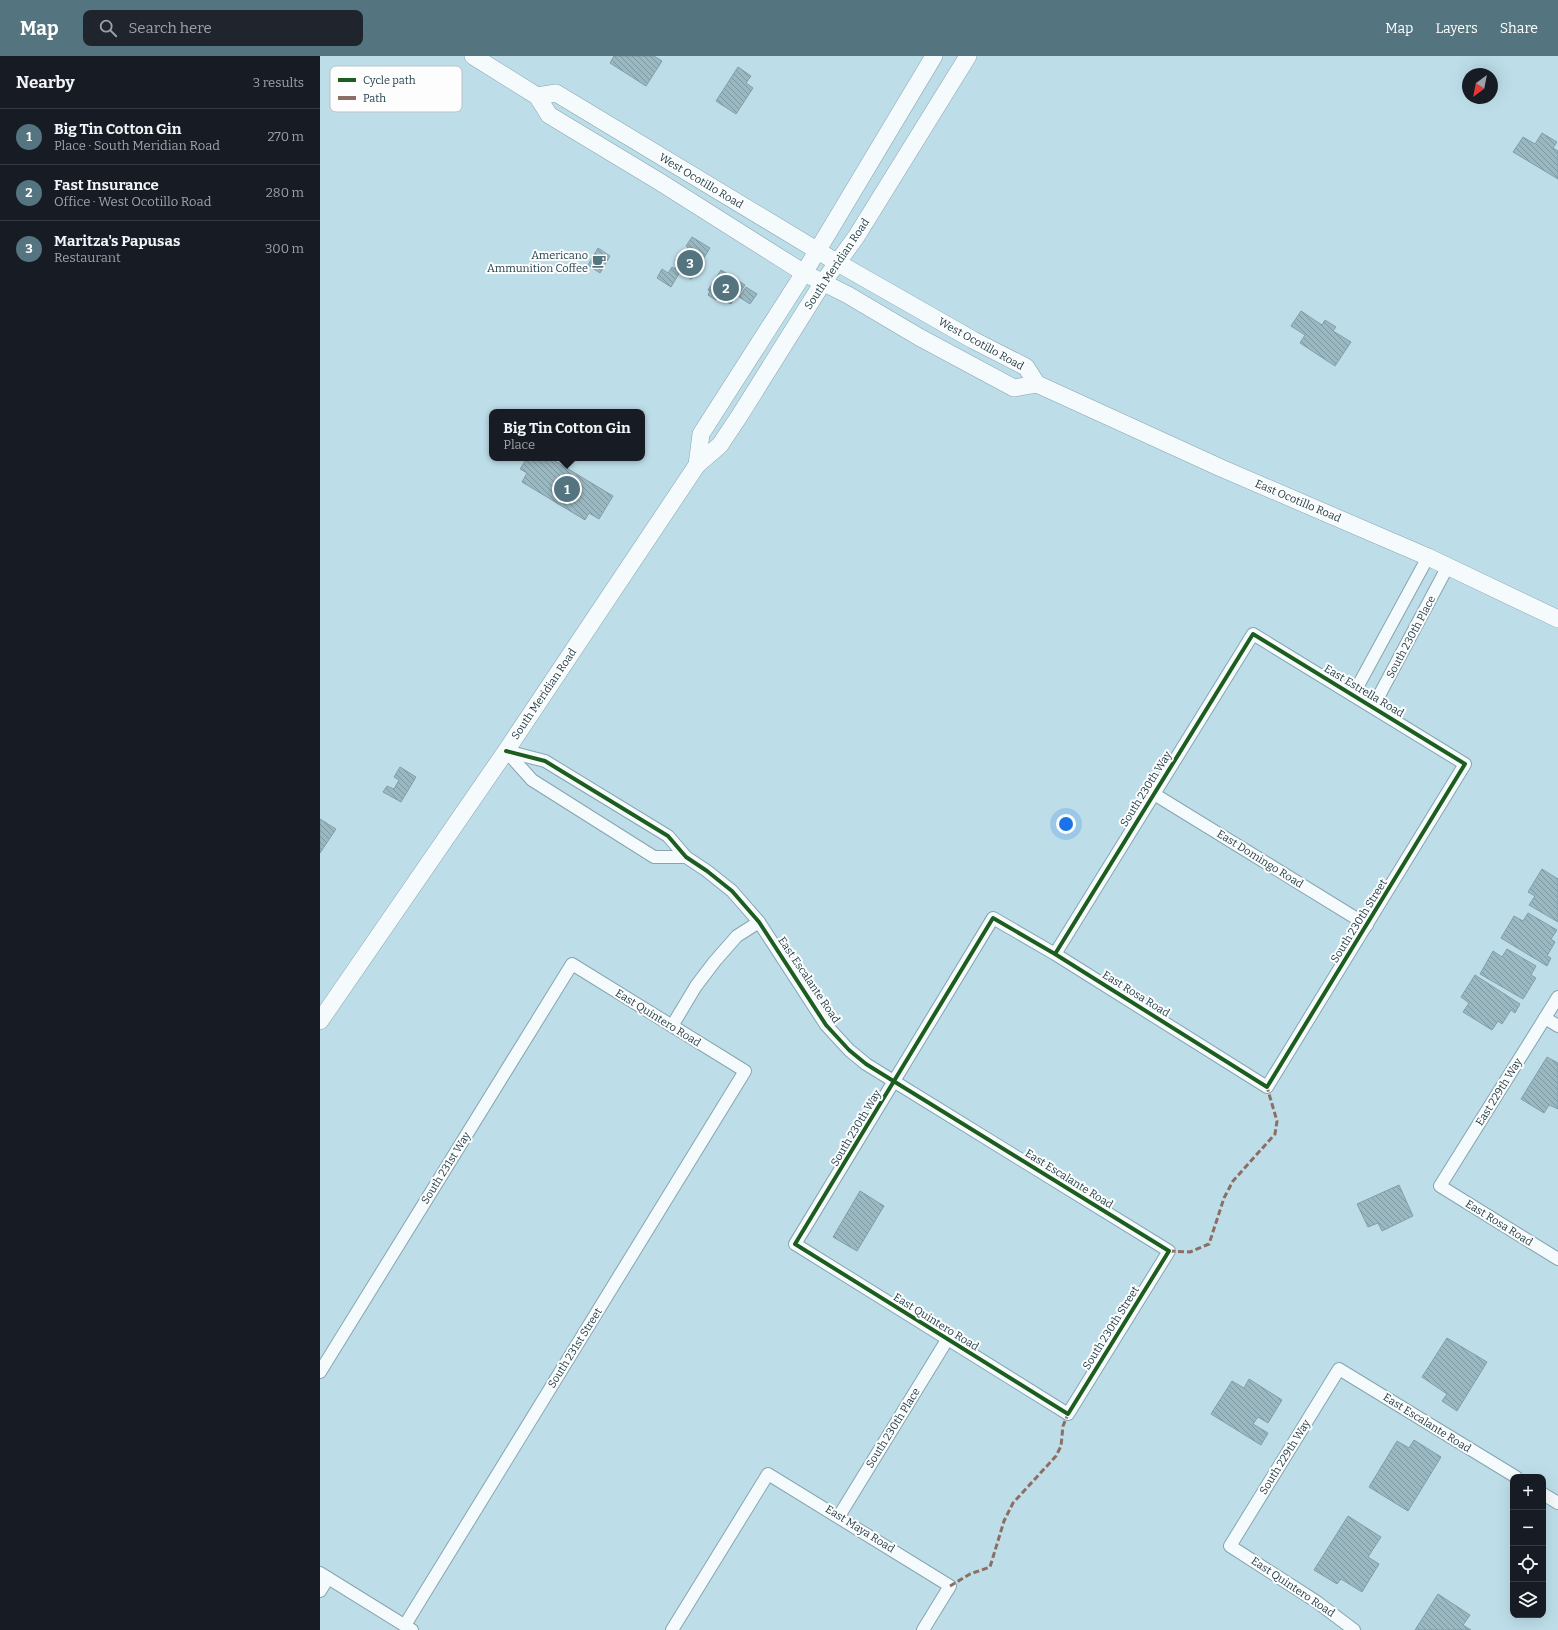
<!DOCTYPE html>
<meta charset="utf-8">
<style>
:root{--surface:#171b24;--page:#20242c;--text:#f1f3f6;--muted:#9ea1a6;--line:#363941;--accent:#54747f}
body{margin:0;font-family:Bitter,serif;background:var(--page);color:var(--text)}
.controls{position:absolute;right:12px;bottom:12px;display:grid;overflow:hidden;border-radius:8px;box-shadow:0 4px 16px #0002}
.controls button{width:36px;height:36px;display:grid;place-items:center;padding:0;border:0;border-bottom:1px solid var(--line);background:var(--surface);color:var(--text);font:20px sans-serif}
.compass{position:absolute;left:1142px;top:12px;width:36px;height:36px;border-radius:50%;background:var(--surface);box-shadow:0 4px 16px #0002;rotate:212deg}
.you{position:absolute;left:746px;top:768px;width:14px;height:14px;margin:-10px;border:3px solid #fff;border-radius:50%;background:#1a73e8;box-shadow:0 0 0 6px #1a73e833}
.badge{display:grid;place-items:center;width:26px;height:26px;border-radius:50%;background:var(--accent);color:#fff;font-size:13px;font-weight:700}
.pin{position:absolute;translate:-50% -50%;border:2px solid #fff;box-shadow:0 1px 4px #0006}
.popup{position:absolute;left:169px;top:353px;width:156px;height:52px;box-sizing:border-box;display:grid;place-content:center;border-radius:8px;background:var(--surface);filter:drop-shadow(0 1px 3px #0005);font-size:13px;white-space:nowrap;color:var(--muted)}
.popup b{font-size:15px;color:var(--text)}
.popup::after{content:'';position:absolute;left:50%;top:100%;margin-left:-8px;border:8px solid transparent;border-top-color:var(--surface)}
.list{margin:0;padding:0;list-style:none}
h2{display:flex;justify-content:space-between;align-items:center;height:52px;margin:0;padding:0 16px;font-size:17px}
h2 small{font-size:13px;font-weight:400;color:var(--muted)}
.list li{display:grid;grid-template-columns:26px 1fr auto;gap:12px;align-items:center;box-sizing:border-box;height:56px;padding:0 16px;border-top:1px solid var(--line)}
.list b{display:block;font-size:15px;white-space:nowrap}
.list p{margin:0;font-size:13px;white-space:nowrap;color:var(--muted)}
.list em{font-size:13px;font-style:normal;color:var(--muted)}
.icon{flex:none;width:22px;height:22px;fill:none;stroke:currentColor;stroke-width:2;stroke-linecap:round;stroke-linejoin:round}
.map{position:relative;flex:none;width:1238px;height:1574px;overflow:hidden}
header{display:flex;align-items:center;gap:24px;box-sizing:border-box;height:56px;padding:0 20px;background:var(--accent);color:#fff}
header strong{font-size:19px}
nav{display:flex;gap:22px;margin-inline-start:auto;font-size:14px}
.search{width:280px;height:36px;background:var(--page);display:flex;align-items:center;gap:10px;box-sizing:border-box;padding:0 14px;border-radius:8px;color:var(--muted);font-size:15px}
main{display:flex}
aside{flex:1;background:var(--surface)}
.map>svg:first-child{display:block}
.building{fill:url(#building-back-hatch);stroke:#809fa9}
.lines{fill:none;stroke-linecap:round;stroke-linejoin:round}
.street-casing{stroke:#87a5af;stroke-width:14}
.secondary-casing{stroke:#87a5af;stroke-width:18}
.street{stroke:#f5fafc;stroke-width:12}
.secondary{stroke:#f5fafc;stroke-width:17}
.quiet{stroke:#8d6e63;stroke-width:3;stroke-dasharray:6 3;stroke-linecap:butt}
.cycleway-casing{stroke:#fdfdfd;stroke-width:6}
.cycleway{stroke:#1b5e20;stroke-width:4}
.labels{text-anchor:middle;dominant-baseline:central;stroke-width:4;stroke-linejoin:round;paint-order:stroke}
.street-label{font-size:11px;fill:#1b3b46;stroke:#fdfdfd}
.poi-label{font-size:11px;fill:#1b3b46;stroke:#fdfdfd;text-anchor:end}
.key{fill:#fdfdfd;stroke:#b9c3c6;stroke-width:1}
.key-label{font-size:11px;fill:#1b3b46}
</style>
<header>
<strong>Map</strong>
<div class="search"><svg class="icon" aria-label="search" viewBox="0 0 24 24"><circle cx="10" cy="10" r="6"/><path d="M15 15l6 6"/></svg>Search here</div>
<nav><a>Map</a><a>Layers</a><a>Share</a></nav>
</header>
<main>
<aside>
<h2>Nearby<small>3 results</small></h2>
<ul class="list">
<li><span class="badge">1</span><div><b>Big Tin Cotton Gin</b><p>Place · South Meridian Road</p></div><em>270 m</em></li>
<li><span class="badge">2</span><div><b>Fast Insurance</b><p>Office · West Ocotillo Road</p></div><em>280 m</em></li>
<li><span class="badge">3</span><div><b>Maritza's Papusas</b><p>Restaurant</p></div><em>300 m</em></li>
</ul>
</aside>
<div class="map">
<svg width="1238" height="1574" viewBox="0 0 1238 1574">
<defs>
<pattern id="building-back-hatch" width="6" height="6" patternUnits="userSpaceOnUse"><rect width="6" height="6" fill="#9ab8c2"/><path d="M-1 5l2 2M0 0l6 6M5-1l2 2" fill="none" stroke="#7d979f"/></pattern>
</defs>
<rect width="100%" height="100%" fill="#bddee9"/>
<g class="building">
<path d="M 294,0 L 334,0 L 342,5 L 326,30 L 290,7 Z"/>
<path d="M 418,11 L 431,20 L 426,27 L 433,32 L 416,58 L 396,45 Z"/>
<path d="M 1222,77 L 1237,86 L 1233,92 L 1238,95 L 1238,123 L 1193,96 L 1203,81 L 1215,88 Z"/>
<path d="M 372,181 L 390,192 L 371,223 L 360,216 L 351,231 L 337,222 L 342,213 L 348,217 L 352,211 L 355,213 L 368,191 L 366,190 Z"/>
<path d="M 278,192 L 290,200 L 280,217 L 268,209 Z"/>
<path d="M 401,214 L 425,229 L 415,244 L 414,243 L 411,248 L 405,245 L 408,240 L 401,236 L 396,244 L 388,239 L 390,235 L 388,234 Z"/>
<path d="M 426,231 L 437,238 L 430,248 L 419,241 Z"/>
<path d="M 981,255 L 1002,269 L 1005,264 L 1016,271 L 1013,275 L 1031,286 L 1015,310 L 980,287 L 985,279 L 971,270 Z"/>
<path d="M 207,402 L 230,402 L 293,440 L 279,463 L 269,457 L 265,464 L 202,426 L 207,417 L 200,413 Z"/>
<path d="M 80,711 L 96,721 L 81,746 L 63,736 L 67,730 L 74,733 L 79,724 L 74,721 Z"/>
<path d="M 0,763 L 16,773 L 0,797 Z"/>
<path d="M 1222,813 L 1238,823 L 1238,866 L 1209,849 L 1215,840 L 1208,836 Z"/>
<path d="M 1208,857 L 1237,874 L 1231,883 L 1235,886 L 1227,900 L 1231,902 L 1227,910 L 1181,882 L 1194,860 L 1203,865 Z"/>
<path d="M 1187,893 L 1216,910 L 1211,919 L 1216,922 L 1203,943 L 1160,918 L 1173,895 L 1182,901 Z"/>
<path d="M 1155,919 L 1200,948 L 1195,957 L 1191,954 L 1182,968 L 1178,965 L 1172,974 L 1143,956 L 1149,947 L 1141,941 Z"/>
<path d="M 1227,1001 L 1238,1007 L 1238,1053 L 1229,1049 L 1224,1057 L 1201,1043 Z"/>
<path d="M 1079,1129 L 1093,1160 L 1062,1175 L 1058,1167 L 1048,1171 L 1037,1148 Z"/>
<path d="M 540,1135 L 564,1150 L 537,1195 L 513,1181 Z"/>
<path d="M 1127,1282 L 1167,1306 L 1137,1355 L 1122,1345 L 1127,1338 L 1102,1321 Z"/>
<path d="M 929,1323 L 962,1344 L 948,1367 L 938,1361 L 933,1368 L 948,1377 L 941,1389 L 891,1358 L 912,1325 L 924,1332 Z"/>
<path d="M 1094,1384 L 1121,1401 L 1088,1455 L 1049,1431 L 1077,1385 L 1089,1392 Z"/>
<path d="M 1028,1460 L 1061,1481 L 1048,1501 L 1059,1508 L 1042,1536 L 1021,1523 L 1017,1528 L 994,1514 Z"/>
<path d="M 1118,1538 L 1150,1559 L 1143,1569 L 1151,1574 L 1095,1574 Z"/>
</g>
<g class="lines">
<defs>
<g id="street">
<path d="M 1033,639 L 1108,501"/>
<path d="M 1053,651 L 1128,510"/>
<path d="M 186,695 L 225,705 L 348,780 L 366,801 L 387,815 L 412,835 L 439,866 L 506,969 L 529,994 L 546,1008 L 575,1026 L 849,1195 L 748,1358 L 475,1188 L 673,862 L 735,898 L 947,1031 L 1145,708 L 933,578 L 735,898"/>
<path d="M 186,695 L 212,724 L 334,801 L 366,801"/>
<path d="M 834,738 L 1047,869"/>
<path d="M 1238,941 L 1120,1130 L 1238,1203"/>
<path d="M 1225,962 L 1238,970"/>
<path d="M 352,970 L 376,930 L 395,905 L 417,880 L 439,866"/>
<path d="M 0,1316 L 252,908 L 425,1015 L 85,1569"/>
<path d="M 1223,1438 L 1238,1447"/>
<path d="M 519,1460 L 627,1284"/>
<path d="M 0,1517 L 92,1574"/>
<path d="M 0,1535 L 8,1522"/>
<path d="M 352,1574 L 448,1418 L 630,1530 L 603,1574"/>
<path d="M 1034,1574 L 997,1546 L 910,1490 L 1019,1313 L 1196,1421"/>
</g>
<g id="secondary">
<path d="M 153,0 L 217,40 L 229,59 L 340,126 L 484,217 L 528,239 L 599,281 L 694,332 L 717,328"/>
<path d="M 217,40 L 236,37 L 518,207 L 653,284 L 706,311 L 717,328"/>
<path d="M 717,328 L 901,412 L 1108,501 L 1238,563"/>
<path d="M 377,409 L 381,378 L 484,217 L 614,0"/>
<path d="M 0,965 L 186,695 L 377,409 L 400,389 L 420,359 L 502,228 L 536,181 L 648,0"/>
</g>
</defs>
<use href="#street" class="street-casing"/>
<use href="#secondary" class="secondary-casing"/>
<use href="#street" class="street"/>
<use href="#secondary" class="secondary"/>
<g class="quiet">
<path d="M 849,1195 L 870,1196 L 889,1188 L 904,1142 L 913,1125 L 955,1078 L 957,1065 L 947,1031"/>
<path d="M 630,1530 L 650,1518 L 670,1511 L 684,1465 L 693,1447 L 736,1400 L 741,1390 L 743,1370 L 748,1358"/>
</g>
<defs>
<path id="cycleway" d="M 186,695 L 225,705 L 348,780 L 366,801 L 387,815 L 412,835 L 439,866 L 506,969 L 529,994 L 546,1008 L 575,1026 L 849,1195 L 748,1358 L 475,1188 L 673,862 L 735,898 L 947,1031 L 1145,708 L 933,578 L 735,898"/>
</defs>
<use href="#cycleway" class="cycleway-casing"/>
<use href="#cycleway" class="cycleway"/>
</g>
<defs>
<symbol id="cafe-bare" viewBox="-9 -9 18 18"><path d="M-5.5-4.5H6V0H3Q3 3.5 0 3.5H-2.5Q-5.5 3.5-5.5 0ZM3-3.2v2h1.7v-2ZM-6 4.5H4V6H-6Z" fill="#54747f" stroke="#fdfdfd" stroke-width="2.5" paint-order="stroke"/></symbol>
</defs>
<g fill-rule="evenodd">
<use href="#cafe-bare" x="269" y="195" width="20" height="20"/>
</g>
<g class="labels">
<g class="street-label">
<text transform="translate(381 125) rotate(31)">West Ocotillo Road</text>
<text transform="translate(517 208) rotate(-56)">South Meridian Road</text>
<text transform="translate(661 288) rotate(29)">West Ocotillo Road</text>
<text transform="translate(978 445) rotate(23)">East Ocotillo Road</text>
<text transform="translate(1091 581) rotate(-62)">South 230th Place</text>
<text transform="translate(1044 635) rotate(31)">East Estrella Road</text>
<text transform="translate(224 638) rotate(-56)">South Meridian Road</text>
<text transform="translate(826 733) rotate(-58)">South 230th Way</text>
<text transform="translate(940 803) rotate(32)">East Domingo Road</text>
<text transform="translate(1039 865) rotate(-58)">South 230th Street</text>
<text transform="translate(489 924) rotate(56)">East Escalante Road</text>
<text transform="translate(816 938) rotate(32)">East Rosa Road</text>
<text transform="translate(338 962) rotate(32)">East Quintero Road</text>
<text transform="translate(1179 1036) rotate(-58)">East 229th Way</text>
<text transform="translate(536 1072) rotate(-59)">South 230th Way</text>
<text transform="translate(126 1112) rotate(-58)">South 231st Way</text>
<text transform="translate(749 1123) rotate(32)">East Escalante Road</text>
<text transform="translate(1179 1167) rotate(32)">East Rosa Road</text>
<text transform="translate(616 1266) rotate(32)">East Quintero Road</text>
<text transform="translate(791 1272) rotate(-58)">South 230th Street</text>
<text transform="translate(255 1292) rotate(-58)">South 231st Street</text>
<text transform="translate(1107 1367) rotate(32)">East Escalante Road</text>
<text transform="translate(573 1372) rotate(-58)">South 230th Place</text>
<text transform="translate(965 1401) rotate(-58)">South 229th Way</text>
<text transform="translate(540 1473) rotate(32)">East Maya Road</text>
<text transform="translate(973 1531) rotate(34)">East Quintero Road</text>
</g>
<g class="poi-label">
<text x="268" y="199">Americano<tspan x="268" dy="13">Ammunition Coffee</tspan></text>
</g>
</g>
<rect x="10" y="10" width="132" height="46" rx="6" class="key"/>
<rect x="18" y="22" width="18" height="4" fill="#1b5e20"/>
<rect x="18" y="40" width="18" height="4" fill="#8d6e63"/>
<g class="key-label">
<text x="43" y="28">Cycle path</text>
<text x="43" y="46">Path</text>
</g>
</svg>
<div class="controls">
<button>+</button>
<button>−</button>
<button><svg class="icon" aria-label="locate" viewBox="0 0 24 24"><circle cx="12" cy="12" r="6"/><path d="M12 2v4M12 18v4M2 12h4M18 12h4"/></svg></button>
<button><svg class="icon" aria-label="layers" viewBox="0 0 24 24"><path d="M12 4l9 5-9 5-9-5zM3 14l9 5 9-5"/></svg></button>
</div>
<svg class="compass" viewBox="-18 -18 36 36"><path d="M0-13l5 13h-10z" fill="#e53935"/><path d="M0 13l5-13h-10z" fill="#9ea1a6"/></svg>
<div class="you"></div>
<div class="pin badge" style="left:247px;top:433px">1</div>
<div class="popup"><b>Big Tin Cotton Gin</b>Place</div>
<div class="pin badge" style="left:406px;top:232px">2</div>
<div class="pin badge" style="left:370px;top:207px">3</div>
</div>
</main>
